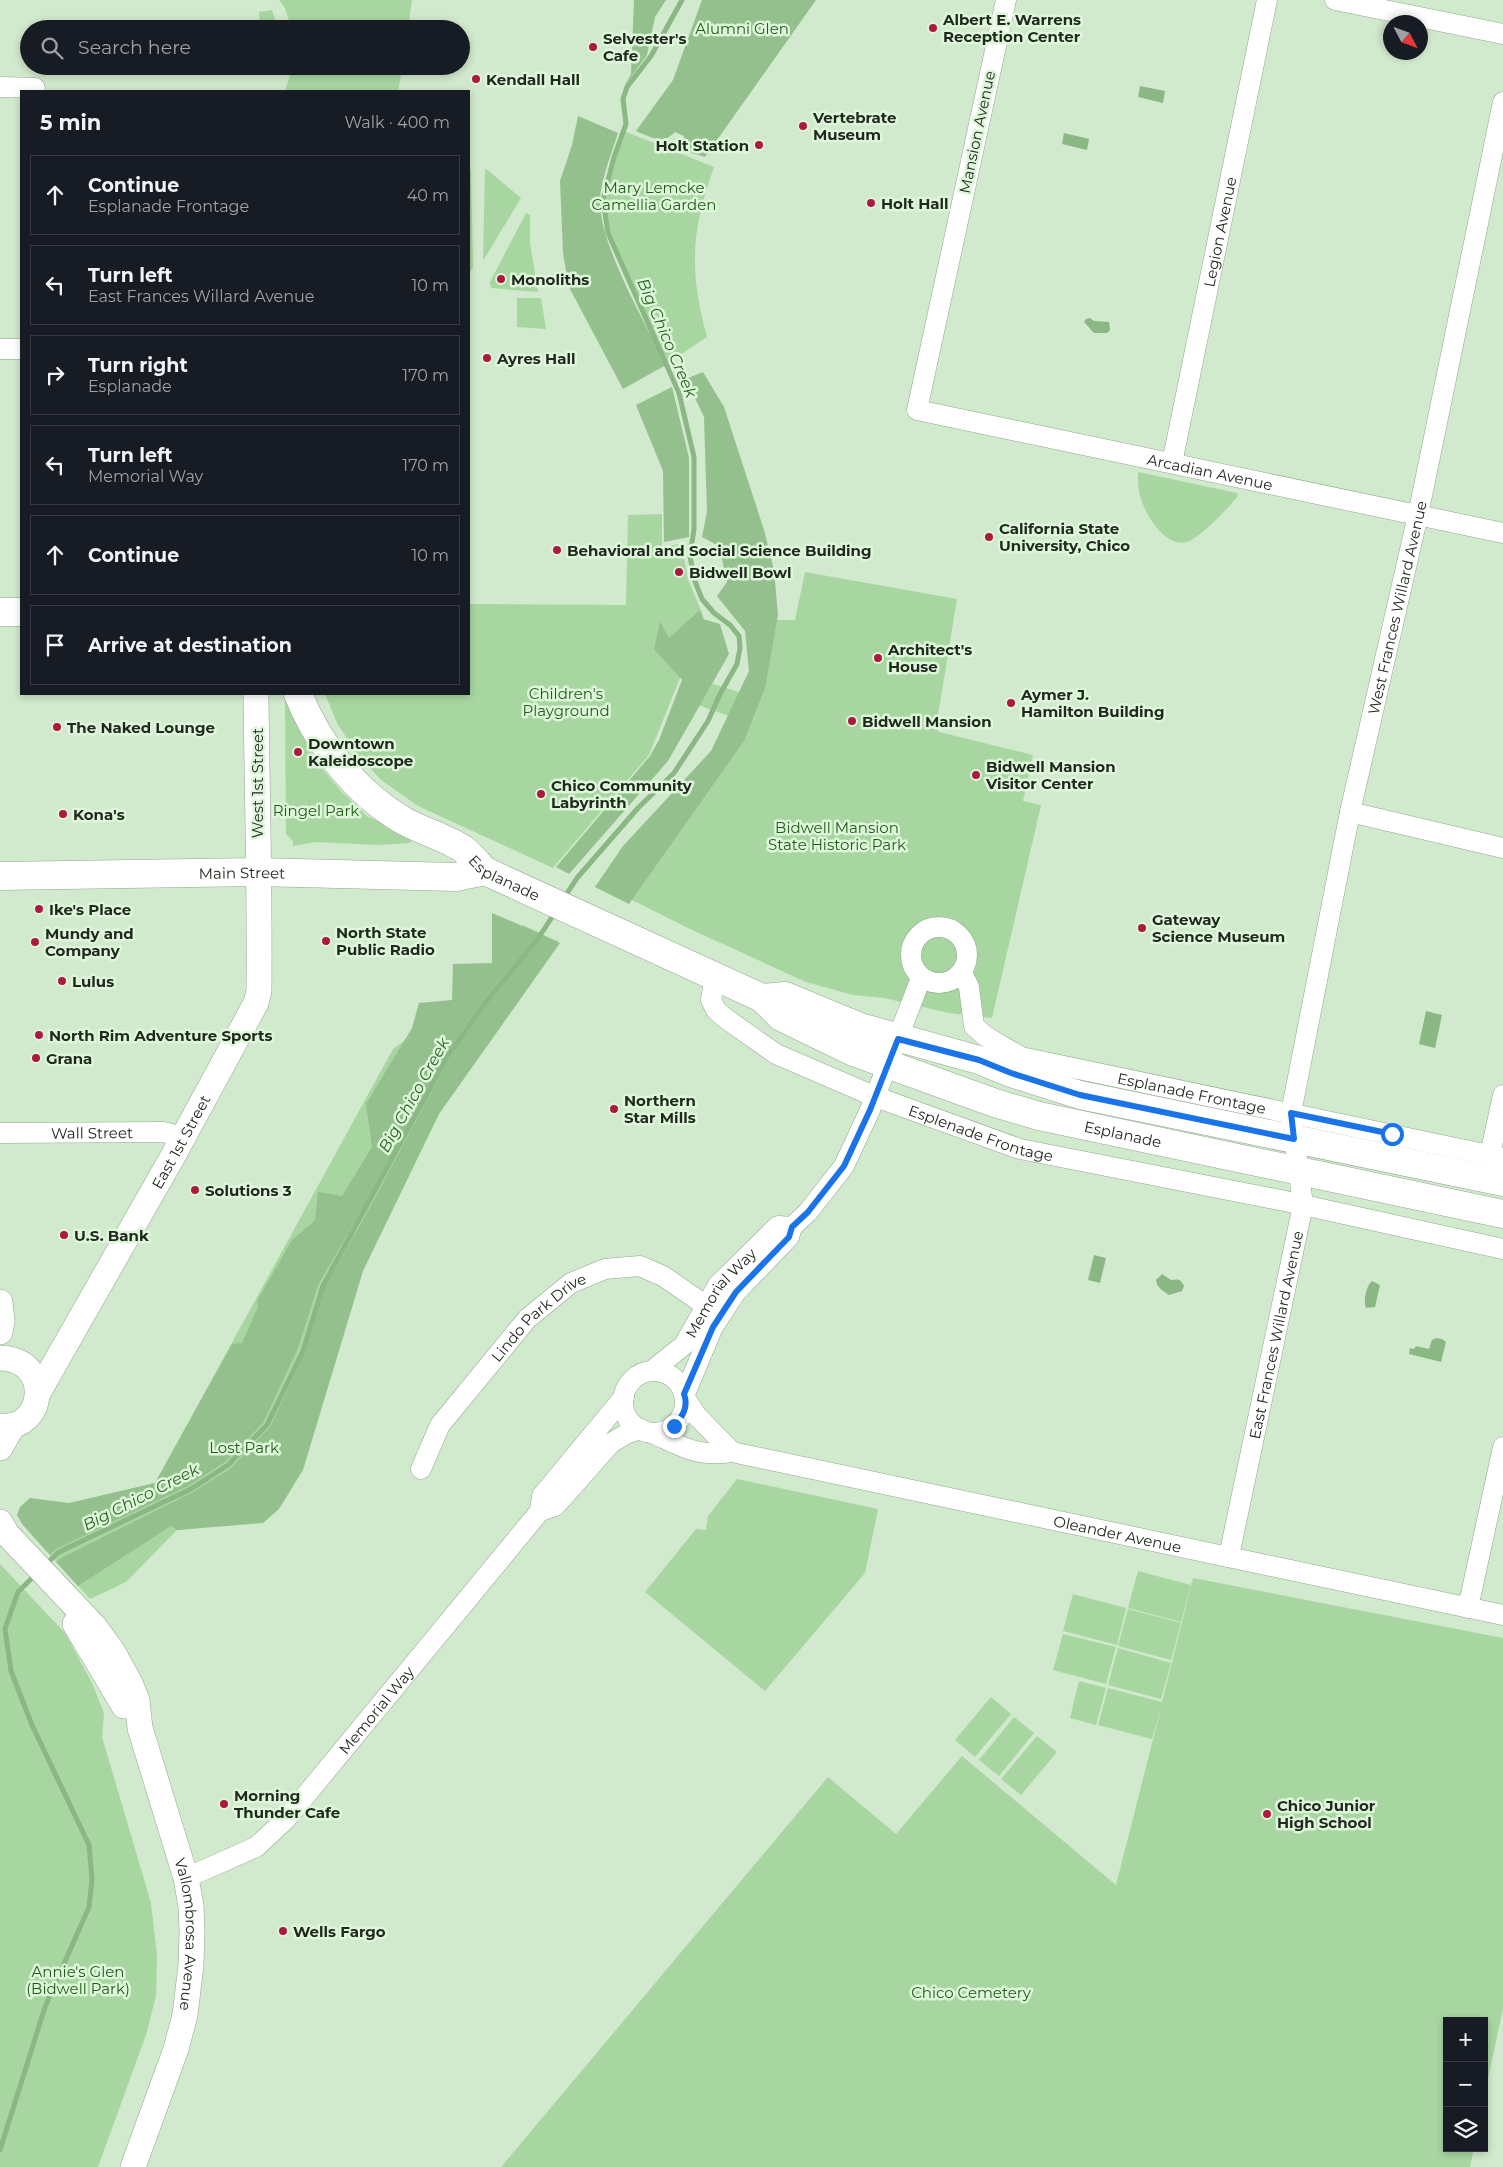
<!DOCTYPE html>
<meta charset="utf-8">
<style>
:root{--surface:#171b24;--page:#242831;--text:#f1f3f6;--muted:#9ea1a6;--line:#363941}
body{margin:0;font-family:Montserrat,sans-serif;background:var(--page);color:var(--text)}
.controls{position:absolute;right:15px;bottom:15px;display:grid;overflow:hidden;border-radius:0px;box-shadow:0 2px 8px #0003}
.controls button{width:45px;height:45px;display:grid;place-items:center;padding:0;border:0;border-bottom:1px solid var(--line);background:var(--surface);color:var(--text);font:25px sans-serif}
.compass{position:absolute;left:1383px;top:15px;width:45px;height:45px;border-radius:50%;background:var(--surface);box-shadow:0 2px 8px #0003;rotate:131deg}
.stop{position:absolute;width:15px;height:15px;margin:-11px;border:4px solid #1a73e8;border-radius:50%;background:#fff}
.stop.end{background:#1a73e8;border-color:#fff;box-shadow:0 1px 5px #0008}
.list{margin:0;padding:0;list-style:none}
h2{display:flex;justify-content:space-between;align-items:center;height:65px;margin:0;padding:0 20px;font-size:21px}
h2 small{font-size:16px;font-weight:400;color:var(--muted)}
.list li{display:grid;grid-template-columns:32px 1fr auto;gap:15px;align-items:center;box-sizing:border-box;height:80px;margin:0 10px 10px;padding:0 10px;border:1px solid var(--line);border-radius:0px}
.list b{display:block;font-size:19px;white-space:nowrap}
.list p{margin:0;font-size:16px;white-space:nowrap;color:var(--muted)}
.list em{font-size:16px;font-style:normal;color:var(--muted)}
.icon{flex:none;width:28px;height:28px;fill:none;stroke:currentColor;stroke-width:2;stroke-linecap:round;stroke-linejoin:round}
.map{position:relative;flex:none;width:1503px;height:2167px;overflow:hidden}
.search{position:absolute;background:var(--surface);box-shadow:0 2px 8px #0003;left:20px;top:20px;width:450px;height:55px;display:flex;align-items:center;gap:12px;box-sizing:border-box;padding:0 18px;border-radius:28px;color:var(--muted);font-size:19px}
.panel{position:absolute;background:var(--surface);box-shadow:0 2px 8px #0003;left:20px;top:90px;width:450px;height:605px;border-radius:0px}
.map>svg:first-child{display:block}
.green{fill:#a8d6a1}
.forest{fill:#93c08c}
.water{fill:#8ab783}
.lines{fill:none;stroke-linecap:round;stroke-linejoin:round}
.stream{stroke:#8ab783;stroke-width:5}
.minor-casing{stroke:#91a88d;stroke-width:21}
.tertiary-casing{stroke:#91a88d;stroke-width:26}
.secondary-casing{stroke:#91a88d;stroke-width:29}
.minor{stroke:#fff;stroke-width:20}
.tertiary{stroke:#fff;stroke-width:25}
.secondary{stroke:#fff;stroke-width:28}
.route{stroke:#1a73e8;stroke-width:6}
.poi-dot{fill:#ae193f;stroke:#def7da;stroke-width:2}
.labels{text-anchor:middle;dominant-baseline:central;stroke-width:5;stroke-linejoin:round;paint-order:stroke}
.poi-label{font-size:15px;font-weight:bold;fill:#20291e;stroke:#def7da;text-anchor:start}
.park-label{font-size:15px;fill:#205c18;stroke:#def7da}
.street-label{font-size:15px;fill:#20291e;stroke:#def7da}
.water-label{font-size:16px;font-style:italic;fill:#26621f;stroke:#def7da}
</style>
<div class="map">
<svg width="1503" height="2167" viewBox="0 0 1503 2167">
<rect width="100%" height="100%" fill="#d1e9cd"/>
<g class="green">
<path d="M 279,0 L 412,0 L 408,29 L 292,29 L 285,8 Z"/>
<path d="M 272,10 L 278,29 L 260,29 L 259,12 Z"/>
<path d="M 293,66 L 403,66 L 398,91 L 285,91 Z"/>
<path d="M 624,131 L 714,167 C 691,231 689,271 707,337 L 668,363 L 608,233 L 603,200 Z"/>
<path d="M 485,168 L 521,198 L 483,261 Z"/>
<path d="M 471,169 L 473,267 L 469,274 L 469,170 Z"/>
<path d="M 526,213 L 530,215 L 530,243 L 538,292 L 491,288 L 490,282 Z"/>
<path d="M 517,298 L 541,298 L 546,329 L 517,327 Z"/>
<path d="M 1138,472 L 1237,493 L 1238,496 C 1229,507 1202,536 1189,541 C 1165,551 1143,511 1139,492 C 1138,486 1138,478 1138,472 Z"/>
<path d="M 662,514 L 662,547 L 681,544 L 688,579 L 704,618 L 649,755 L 553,868 L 418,806 L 381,780 L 358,755 L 338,725 L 325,694 L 469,694 L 469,604 L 626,605 L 628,515 Z"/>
<path d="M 805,572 L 957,599 L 936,727 L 939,732 L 1033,755 L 1023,801 L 1041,805 L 992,1018 L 949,1013 L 884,998 L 853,995 L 806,982 L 690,929 L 614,891 L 737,719 L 684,700 L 691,677 L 749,695 L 771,620 L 795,620 Z"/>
<path d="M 288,696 L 309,749 L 320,766 L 340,790 L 368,817 L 382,822 L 412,838 L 410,843 L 377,845 L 316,842 L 293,846 L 293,841 L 286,834 L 285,697 Z"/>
<path d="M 523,925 L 559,942 L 437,1112 L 360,1270 L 261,1522 L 177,1530 L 126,1582 L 90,1599 L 30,1533 L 41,1511 L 155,1483 L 393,1049 L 455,1004 L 482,978 Z"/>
<path d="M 737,1479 L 878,1509 L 865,1573 L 765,1691 L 645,1592 L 696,1529 L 706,1530 L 708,1516 Z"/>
<path d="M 0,1564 L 65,1633 L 92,1683 L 104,1713 L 102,1737 L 151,1903 L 157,1955 L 156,1996 L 146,2035 L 98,2167 L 0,2167 Z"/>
<path d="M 1138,1571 L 1191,1585 L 1181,1622 L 1128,1608 Z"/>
<path d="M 1193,1578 L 1503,1638 L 1503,2008 L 1484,2098 L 1484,2021 L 1447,2021 L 1447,2148 L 1474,2148 L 1470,2167 L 501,2167 L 828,1777 L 896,1834 L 962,1756 L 1116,1885 L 1162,1704 L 1152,1739 L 1098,1725 L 1108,1688 L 1162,1702 Z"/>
<path d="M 1073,1594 L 1126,1608 L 1117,1645 L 1063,1631 Z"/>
<path d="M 1128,1609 L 1181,1623 L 1171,1660 L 1118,1646 Z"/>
<path d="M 1063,1634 L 1116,1647 L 1106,1684 L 1053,1670 Z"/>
<path d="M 1118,1648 L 1171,1663 L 1161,1699 L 1108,1685 Z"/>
<path d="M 1079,1681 L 1106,1688 L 1096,1725 L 1070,1718 Z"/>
<path d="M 991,1697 L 1011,1714 L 975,1757 L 955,1740 Z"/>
<path d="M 1014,1717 L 1034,1733 L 999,1776 L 979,1760 Z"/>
<path d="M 1037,1736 L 1057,1752 L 1021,1795 L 1001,1779 Z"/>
</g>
<g class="forest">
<path d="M 634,0 L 666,0 L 655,17 L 647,55 L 624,87 L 631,74 Z"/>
<path d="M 702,0 L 816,0 L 705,157 L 692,153 L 683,145 L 684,136 L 675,132 C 663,145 650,137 636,131 L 673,80 Z"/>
<path d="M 578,116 L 618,133 C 612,151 601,181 600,199 C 598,243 646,324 666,365 L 623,389 L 569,287 L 563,253 L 560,181 L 572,145 Z"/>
<path d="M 703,372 L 724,407 L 764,530 L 774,570 L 778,615 L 765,688 L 744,741 L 629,904 L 595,887 L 623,846 L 711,751 L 749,671 L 745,631 L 717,596 L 727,582 L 719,546 L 702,537 L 707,512 L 704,417 L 686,379 Z"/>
<path d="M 672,387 L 689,458 L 689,537 L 664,542 L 663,471 L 636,405 Z"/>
<path d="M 700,610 L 703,619 L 720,624 L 729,654 L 668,761 L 569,874 L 556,867 L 650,756 L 659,740 L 682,680 L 654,649 L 660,622 L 669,638 Z"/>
<path d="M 492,913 L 539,933 L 482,1002 L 445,1055 L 364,1206 L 318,1285 L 298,1348 L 263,1423 L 225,1462 L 188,1486 L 56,1549 L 50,1555 L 22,1524 L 17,1515 L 20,1507 L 30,1498 L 69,1503 L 155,1483 L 232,1344 L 242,1343 L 258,1307 L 257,1301 L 292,1240 L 315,1220 L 318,1192 L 342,1196 L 372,1147 L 366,1104 L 412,1028 L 419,1003 L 452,1000 L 453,964 L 492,963 Z"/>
<path d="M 542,935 L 560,943 L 439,1114 L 363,1271 L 303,1470 L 279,1509 L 263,1523 L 177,1530 L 171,1526 L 78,1586 L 56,1562 L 63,1557 L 193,1492 L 230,1469 L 270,1427 L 305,1352 L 325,1287 L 369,1209 L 449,1059 L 485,1006 Z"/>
</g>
<g class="water">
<path d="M 1140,86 L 1165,91 L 1163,103 L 1138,97 Z"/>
<path d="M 1064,133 L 1089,139 L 1087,150 L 1062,144 Z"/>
<path d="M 1090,318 L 1094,321 L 1109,322 L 1110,330 L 1107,333 L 1094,333 L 1084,322 L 1086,319 Z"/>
<path d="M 1426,1011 L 1442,1015 L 1435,1048 L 1419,1044 Z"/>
<path d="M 1094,1255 L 1106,1258 L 1100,1283 L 1088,1280 Z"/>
<path d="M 1162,1274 L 1171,1280 C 1178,1279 1181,1279 1184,1286 L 1182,1291 L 1169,1295 C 1163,1291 1157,1288 1156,1280 Z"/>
<path d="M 1372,1281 L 1380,1285 L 1375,1307 L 1366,1308 C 1363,1301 1366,1286 1372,1281 Z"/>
<path d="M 1436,1338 L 1442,1339 L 1446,1342 L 1441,1362 L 1409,1354 L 1410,1348 L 1414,1349 L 1416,1346 L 1429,1349 L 1432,1340 Z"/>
</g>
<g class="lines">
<g class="stream">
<path d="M 564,898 L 577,878 L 638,808 L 674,773 L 708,721 L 720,694 L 737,664 L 740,648 L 739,636 L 730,625 L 714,613 L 702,599 L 694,579 L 690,556 L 694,529 L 694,457 L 679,393 L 608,233 L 603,200 L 614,157 L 626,124 L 623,99 L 627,87 L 651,56 L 682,0"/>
<path d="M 46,1564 L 59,1552 L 191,1489 L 228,1465 L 267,1425 L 303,1351 L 323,1286 L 447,1057 L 484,1004 L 539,937 L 556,911"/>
<path d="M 0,2150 L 45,2007 L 89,1907 L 92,1879 L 89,1845 L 32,1725 L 11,1671 L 5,1629 L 18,1592 L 36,1574"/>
</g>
<defs>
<g id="minor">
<path id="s1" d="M 1006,0 L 917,410 L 1503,533"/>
<path d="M 1335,0 L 1503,34"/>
<path d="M 0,87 L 35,88"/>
<path d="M 0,349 L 21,349"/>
<path id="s2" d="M 1172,463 L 1267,0"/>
<path d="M 1350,812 L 1503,848"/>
<circle cx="939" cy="955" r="28"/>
<path id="s3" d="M 962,973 L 969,987 L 974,1026 L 985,1036 L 1021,1057 L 1503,1158"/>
<path id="s4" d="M 715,976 L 711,1000 L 716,1010 L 725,1018 L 776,1054 L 876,1097 L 1020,1149 L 1285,1201 L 1503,1249"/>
<path id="s5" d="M 0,1133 L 163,1132 L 184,1137"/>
<path d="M 1490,1155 L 1503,1095"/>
<path id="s6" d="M 653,1370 L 684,1345 L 718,1285 L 778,1226 L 792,1227"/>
<circle cx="654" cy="1402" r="31"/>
<path d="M 685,1394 L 713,1327 L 736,1292 L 789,1237 L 792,1227 L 808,1212 L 844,1166 L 870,1110 L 921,978"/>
<path d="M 687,1401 L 697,1416 L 732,1452"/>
<path id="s7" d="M 652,1433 C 684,1447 695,1457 732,1452 L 1503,1615"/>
<path id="s8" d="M 421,1469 L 440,1425 L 527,1319 L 571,1283 L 605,1269 L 640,1266 L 663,1276 L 705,1305"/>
<path d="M 540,1511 L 542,1496 L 624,1397"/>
<path id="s9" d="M 1229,1556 L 1303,1205 L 1291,1113 L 1350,812 L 1418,515 L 1503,102"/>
<path d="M 1468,1608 L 1503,1447"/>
<path id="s10" d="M 186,1878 L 256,1847 L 285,1820 L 301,1801 L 540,1511 L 555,1506 L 611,1443 L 628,1433 L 641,1429"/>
</g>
<g id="tertiary">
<path d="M 0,1302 L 2,1321 L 0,1332"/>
<path d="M 0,1358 C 54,1359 45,1432 0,1426"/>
<path id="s11" d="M 38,1393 L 173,1156 L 256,1003 L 259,991 C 260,892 257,793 256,694"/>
<path d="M 0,1448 L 13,1425"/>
<path id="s12" d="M 0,1522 L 7,1534 L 94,1626 L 113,1652 L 130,1683 L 137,1700 L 140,1728 L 186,1878 L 191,1906 L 192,1931 L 191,1965 L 185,2015 L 176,2049 L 133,2167"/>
<path d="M 75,1624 L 124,1706"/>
</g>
<g id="secondary">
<path d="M 0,612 L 21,612"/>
<path id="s13" d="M 298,694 C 319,746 356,793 404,821 C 422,831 447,838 463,849 C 471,855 478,864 485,871 L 762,998 L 781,1017 L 851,1051 L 995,1103 L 1039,1116 L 1503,1214"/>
<path id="s14" d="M 0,876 L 258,872 L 456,877 L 485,871"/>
<path d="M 762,998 L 785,996 L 860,1027 L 979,1060 L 1011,1073 L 1080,1095 L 1503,1182"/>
</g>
</defs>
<use href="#minor" class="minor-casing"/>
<use href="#tertiary" class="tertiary-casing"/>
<use href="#secondary" class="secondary-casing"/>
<use href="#minor" class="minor"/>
<use href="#tertiary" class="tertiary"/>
<use href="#secondary" class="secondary"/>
</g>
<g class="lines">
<path class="route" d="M 674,1426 C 682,1417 689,1407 684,1394 L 713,1327 L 736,1292 L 789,1237 L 792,1227 L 808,1212 L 844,1166 L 870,1110 L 898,1039 L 979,1060 L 1011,1073 L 1080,1095 L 1294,1139 L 1291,1113 L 1392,1134"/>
</g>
<g class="poi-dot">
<circle cx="933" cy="28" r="5"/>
<circle cx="593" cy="47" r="5"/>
<circle cx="476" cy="79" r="5"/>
<circle cx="803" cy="126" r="5"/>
<circle cx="759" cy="145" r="5"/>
<circle cx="871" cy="203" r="5"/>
<circle cx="501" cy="279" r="5"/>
<circle cx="487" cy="358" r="5"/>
<circle cx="989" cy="537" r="5"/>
<circle cx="557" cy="550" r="5"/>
<circle cx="679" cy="572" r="5"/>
<circle cx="878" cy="658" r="5"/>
<circle cx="1011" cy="703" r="5"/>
<circle cx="852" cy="721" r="5"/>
<circle cx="57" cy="727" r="5"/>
<circle cx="298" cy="752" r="5"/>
<circle cx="976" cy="775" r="5"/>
<circle cx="541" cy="794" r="5"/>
<circle cx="63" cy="814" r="5"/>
<circle cx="39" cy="909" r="5"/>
<circle cx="1142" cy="928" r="5"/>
<circle cx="326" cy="941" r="5"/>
<circle cx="35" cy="942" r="5"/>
<circle cx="62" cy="981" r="5"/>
<circle cx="39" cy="1035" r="5"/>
<circle cx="36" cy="1058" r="5"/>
<circle cx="614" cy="1109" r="5"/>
<circle cx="195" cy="1190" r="5"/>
<circle cx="64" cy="1235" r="5"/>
<circle cx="224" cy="1804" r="5"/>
<circle cx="1267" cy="1814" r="5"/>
<circle cx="283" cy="1931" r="5"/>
</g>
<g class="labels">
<g class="poi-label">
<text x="943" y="19">Albert E. Warrens<tspan x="943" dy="17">Reception Center</tspan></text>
<text x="603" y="38">Selvester's<tspan x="603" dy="17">Cafe</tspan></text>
<text x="486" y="79">Kendall Hall</text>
<text x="813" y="117">Vertebrate<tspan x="813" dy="17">Museum</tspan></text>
<text x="749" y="145" text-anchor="end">Holt Station</text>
<text x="881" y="203">Holt Hall</text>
<text x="511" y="279">Monoliths</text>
<text x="497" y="358">Ayres Hall</text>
<text x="999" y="528">California State<tspan x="999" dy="17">University, Chico</tspan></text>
<text x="567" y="550">Behavioral and Social Science Building</text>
<text x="689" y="572">Bidwell Bowl</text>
<text x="888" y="649">Architect's<tspan x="888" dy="17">House</tspan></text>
<text x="1021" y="694">Aymer J.<tspan x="1021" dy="17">Hamilton Building</tspan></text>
<text x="862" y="721">Bidwell Mansion</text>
<text x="67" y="727">The Naked Lounge</text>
<text x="308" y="743">Downtown<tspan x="308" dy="17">Kaleidoscope</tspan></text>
<text x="986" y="766">Bidwell Mansion<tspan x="986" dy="17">Visitor Center</tspan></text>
<text x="551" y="785">Chico Community<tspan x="551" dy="17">Labyrinth</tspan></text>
<text x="73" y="814">Kona's</text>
<text x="49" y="909">Ike's Place</text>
<text x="1152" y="919">Gateway<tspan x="1152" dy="17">Science Museum</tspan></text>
<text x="336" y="932">North State<tspan x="336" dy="17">Public Radio</tspan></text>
<text x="45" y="933">Mundy and<tspan x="45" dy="17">Company</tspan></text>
<text x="72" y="981">Lulus</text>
<text x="49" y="1035">North Rim Adventure Sports</text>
<text x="46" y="1058">Grana</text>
<text x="624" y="1100">Northern<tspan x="624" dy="17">Star Mills</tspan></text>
<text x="205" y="1190">Solutions 3</text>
<text x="74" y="1235">U.S. Bank</text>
<text x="234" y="1795">Morning<tspan x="234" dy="17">Thunder Cafe</tspan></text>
<text x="1277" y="1805">Chico Junior<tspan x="1277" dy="17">High School</tspan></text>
<text x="293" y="1931">Wells Fargo</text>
</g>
<g class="park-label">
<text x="742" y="28">Alumni Glen</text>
<text x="654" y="187">Mary Lemcke<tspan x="654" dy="17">Camellia Garden</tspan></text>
<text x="566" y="693">Children's<tspan x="566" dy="17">Playground</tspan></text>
<text x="316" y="810">Ringel Park</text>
<text x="837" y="827">Bidwell Mansion<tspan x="837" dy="17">State Historic Park</tspan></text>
<text x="244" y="1447">Lost Park</text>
<text x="78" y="1971">Annie's Glen<tspan x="78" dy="17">(Bidwell Park)</tspan></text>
<text x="971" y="1992">Chico Cemetery</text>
</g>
<g class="street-label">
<text transform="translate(977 132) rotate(-78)">Mansion Avenue</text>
<text stroke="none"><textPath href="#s2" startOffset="236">Legion Avenue</textPath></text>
<text stroke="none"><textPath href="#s1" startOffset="719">Arcadian Avenue</textPath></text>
<text stroke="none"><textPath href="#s9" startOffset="968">West Frances Willard Avenue</textPath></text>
<text transform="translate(257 783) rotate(-90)">West 1st Street</text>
<text stroke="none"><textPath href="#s14" startOffset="242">Main Street</textPath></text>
<text stroke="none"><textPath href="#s13" startOffset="285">Esplanade</textPath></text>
<text stroke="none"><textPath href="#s3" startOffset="286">Esplanade Frontage</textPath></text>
<text stroke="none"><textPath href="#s5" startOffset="92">Wall Street</textPath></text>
<text stroke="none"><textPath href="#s4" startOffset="330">Esplenade Frontage</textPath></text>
<text stroke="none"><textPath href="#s13" startOffset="959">Esplanade</textPath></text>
<text stroke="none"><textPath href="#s11" startOffset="289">East 1st Street</textPath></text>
<text stroke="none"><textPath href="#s6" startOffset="104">Memorial Way</textPath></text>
<text stroke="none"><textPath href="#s8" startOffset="195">Lindo Park Drive</textPath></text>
<text stroke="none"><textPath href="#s9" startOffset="226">East Frances Willard Avenue</textPath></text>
<text stroke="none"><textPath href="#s7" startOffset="478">Oleander Avenue</textPath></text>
<text stroke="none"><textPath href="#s10" startOffset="259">Memorial Way</textPath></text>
<text stroke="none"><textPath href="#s12" startOffset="468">Vallombrosa Avenue</textPath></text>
</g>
<g class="water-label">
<text transform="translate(667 338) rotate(67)">Big Chico Creek</text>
<text transform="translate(414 1095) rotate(-61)">Big Chico Creek</text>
<text transform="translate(141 1497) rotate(-27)">Big Chico Creek</text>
</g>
</g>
</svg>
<div class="controls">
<button>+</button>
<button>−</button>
<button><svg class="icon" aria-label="layers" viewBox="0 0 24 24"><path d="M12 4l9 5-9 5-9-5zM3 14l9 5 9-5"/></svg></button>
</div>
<svg class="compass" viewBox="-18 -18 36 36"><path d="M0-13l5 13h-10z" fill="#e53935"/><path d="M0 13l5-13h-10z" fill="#9ea1a6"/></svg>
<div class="stop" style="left:1392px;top:1134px"></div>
<div class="stop end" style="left:674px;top:1426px"></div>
<div class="search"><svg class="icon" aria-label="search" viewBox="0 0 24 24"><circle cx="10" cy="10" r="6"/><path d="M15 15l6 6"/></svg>Search here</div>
<section class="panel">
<h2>5 min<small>Walk · 400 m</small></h2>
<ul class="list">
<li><svg class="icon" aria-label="ahead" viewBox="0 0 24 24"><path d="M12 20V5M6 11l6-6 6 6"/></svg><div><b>Continue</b><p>Esplanade Frontage</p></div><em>40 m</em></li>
<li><svg class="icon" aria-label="left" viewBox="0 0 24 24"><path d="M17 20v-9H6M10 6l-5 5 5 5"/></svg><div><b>Turn left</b><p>East Frances Willard Avenue</p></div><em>10 m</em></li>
<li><svg class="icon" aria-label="right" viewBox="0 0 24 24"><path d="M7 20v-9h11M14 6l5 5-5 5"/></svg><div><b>Turn right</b><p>Esplanade</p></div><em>170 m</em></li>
<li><svg class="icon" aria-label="left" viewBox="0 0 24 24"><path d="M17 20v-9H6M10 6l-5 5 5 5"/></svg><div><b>Turn left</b><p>Memorial Way</p></div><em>170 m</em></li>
<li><svg class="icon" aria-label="ahead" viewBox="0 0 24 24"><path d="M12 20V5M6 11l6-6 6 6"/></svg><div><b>Continue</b></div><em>10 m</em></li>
<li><svg class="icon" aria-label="arrive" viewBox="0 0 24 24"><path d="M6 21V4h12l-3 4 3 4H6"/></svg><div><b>Arrive at destination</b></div></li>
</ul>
</section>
</div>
